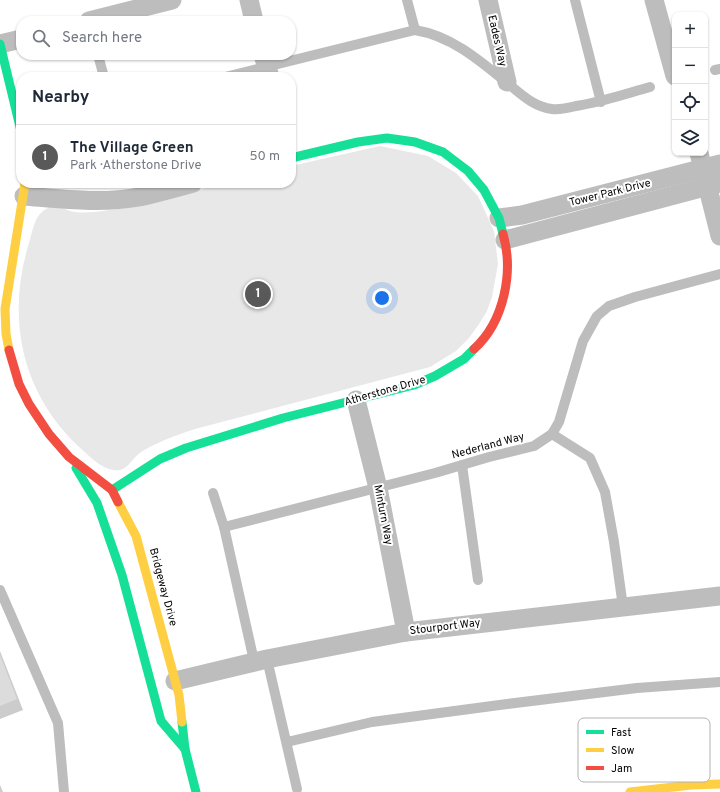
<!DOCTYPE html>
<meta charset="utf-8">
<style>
:root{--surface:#fff;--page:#f6f6f7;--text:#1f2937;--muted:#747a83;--line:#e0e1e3;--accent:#595959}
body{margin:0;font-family:Overpass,sans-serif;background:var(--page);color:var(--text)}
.controls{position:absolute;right:12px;top:12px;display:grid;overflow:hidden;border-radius:8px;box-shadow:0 1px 3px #0004}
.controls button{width:36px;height:36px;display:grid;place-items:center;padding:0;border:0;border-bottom:1px solid var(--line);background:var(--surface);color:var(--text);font:20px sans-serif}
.you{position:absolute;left:382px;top:298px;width:14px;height:14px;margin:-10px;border:3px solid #fff;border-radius:50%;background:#1a73e8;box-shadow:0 0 0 6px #1a73e833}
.badge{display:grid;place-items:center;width:26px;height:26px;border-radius:50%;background:var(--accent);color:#fff;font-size:13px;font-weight:700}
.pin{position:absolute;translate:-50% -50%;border:2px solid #fff;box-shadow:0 1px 4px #0006}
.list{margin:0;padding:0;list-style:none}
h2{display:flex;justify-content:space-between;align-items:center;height:52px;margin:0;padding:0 16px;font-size:17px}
h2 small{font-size:13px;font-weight:400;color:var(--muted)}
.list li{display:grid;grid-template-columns:26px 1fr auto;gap:12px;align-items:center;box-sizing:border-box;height:64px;padding:0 16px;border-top:1px solid var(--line)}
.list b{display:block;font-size:15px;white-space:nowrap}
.list p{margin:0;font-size:13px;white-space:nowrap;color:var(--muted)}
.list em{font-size:13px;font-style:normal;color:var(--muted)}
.icon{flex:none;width:22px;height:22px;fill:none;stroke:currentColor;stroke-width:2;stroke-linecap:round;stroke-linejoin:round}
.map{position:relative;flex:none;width:720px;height:792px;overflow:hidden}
.search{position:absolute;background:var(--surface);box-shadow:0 1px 3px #0004;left:16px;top:16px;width:280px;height:44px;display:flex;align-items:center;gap:10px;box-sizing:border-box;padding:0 14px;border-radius:16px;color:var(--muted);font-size:15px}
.panel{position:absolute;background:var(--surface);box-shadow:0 1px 3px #0004;left:16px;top:72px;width:280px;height:116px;border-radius:16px}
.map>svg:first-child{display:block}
.green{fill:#e8e8e8}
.shadow{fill:#0003}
.building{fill:#dcdcdc}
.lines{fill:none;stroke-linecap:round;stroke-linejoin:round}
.lane{stroke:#bdbdbd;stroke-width:10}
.street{stroke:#bdbdbd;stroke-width:19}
.fast{stroke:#16e098;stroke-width:9}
.slow{stroke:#ffcf43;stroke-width:9}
.jam{stroke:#f24e42;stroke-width:9}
.labels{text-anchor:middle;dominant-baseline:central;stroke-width:4;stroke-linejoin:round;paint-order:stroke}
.street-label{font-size:11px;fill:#000;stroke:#fff}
.key{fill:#fff;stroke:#b2b2b2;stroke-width:1}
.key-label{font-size:11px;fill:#000}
</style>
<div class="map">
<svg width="720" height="792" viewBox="0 0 720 792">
<rect width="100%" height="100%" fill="#fff"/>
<path class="green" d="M 380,146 L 428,156 L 456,173 L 478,196 L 494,231 L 498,264 L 492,297 L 487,311 L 479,324 L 469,338 L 456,351 L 430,367 L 195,429 C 177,435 157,442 141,452 C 131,459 127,473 113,470 C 100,468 87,454 78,446 C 21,392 6,317 29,243 C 32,233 34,218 43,211 C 47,208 53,205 58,206 C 62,207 66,210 70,211 C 82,214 97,212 109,210 C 138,207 166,199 195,191 C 205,189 216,184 226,183 C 232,182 239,183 245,183 C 261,183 276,183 291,183 L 291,166 Z"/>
<g class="shadow">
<path d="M 0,651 L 23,710 L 0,719 Z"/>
<path d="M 0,785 L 3,792 L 0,792 Z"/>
</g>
<path class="building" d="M 0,655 L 17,699 L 0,706 Z"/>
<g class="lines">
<g class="lane">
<path d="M 407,0 L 415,30"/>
<path d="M 575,0 L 601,102"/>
<path d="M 98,55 L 104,77"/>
<path d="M 715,70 L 720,69"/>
<path d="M 225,77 L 415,30 C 451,36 478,59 506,82 C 520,93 533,107 552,109 C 560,110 568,108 576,106 C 602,102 625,94 650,87"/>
<path d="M 552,434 L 590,458 L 605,492 L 614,542 L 623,607"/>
<path d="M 462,465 L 478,580"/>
<path d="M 213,493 L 224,527 L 254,661"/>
<path d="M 224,527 L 435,473 L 489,457 L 534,446 L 552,434 L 559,422 L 583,341 L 597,316 L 609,306 L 635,297 L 720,274"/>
<path d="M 0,590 L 58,723 L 64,792"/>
<path d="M 267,659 L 297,789"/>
<path d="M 287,742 L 372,722 L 507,704 L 637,688 L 720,682"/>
</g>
<g class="street">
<path d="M 249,0 L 254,21"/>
<path d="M 488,0 L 507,82"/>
<path d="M 654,0 L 675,76"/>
<path d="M 89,21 L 172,0"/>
<path d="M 0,44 L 21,39"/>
<path d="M 263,55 L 270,77"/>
<path d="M 699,153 L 720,236"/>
<path d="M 24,196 C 62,199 101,204 139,197 C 157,193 175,188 193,183"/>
<path d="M 499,218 L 522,215 L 720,164"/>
<path d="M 505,240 L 720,183"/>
<path d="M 356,400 L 378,488 L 406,632"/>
<path d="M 175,681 L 267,659 L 406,632 L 720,596"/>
</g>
<g class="fast">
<path d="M 0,44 L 21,131"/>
<path d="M 291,158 L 358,142 L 387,138 L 415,142 L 443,152 L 468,171 L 484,190 L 499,218 L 503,234"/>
<path d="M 76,468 L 97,503 L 122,575 L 161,721 L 185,749"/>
<path d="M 112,490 L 160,459 L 186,448 L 283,418 L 414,385 L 435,376 L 464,359 L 474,349"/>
<path d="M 182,722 L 185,749 L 196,792"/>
</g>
<g class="slow">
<path d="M 9,350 L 6,334 L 5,309 L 25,183"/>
<path d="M 118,502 L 136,536 L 179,695 L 182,722"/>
<path d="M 630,792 L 691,785 L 720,784"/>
</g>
<g class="jam">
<path d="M 474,349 C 504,322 514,272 503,234"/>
<path d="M 9,350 L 19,384 L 29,404 L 49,434 L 69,457 L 112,490 L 118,502"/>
</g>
</g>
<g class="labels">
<g class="street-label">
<text transform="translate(497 41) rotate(77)">Eades Way</text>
<text transform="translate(610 193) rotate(-14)">Tower Park Drive</text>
<text transform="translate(385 391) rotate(-16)">Atherstone Drive</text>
<text transform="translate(488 446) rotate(-15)">Nederland Way</text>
<text transform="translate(383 515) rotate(79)">Minturn Way</text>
<text transform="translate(163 587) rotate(75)">Bridgeway Drive</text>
<text transform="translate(445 627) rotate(-7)">Stourport Way</text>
</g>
</g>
<rect x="578" y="718" width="132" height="64" rx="6" class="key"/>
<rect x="586" y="730" width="18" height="4" fill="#16e098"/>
<rect x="586" y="748" width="18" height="4" fill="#ffcf43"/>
<rect x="586" y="766" width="18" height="4" fill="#f24e42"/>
<g class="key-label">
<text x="611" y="736">Fast</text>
<text x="611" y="754">Slow</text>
<text x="611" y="772">Jam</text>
</g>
</svg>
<div class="controls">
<button>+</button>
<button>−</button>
<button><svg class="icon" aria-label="locate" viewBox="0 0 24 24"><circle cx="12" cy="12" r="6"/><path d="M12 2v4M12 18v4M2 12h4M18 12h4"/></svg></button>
<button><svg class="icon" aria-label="layers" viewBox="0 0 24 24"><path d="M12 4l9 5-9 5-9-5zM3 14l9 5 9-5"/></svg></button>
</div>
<div class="you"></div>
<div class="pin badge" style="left:258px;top:294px">1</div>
<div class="search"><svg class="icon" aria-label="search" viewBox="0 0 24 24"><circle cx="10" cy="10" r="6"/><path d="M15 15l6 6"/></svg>Search here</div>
<section class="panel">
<h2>Nearby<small></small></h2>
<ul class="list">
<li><span class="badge">1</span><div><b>The Village Green</b><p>Park · Atherstone Drive</p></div><em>50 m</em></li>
</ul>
</section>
</div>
